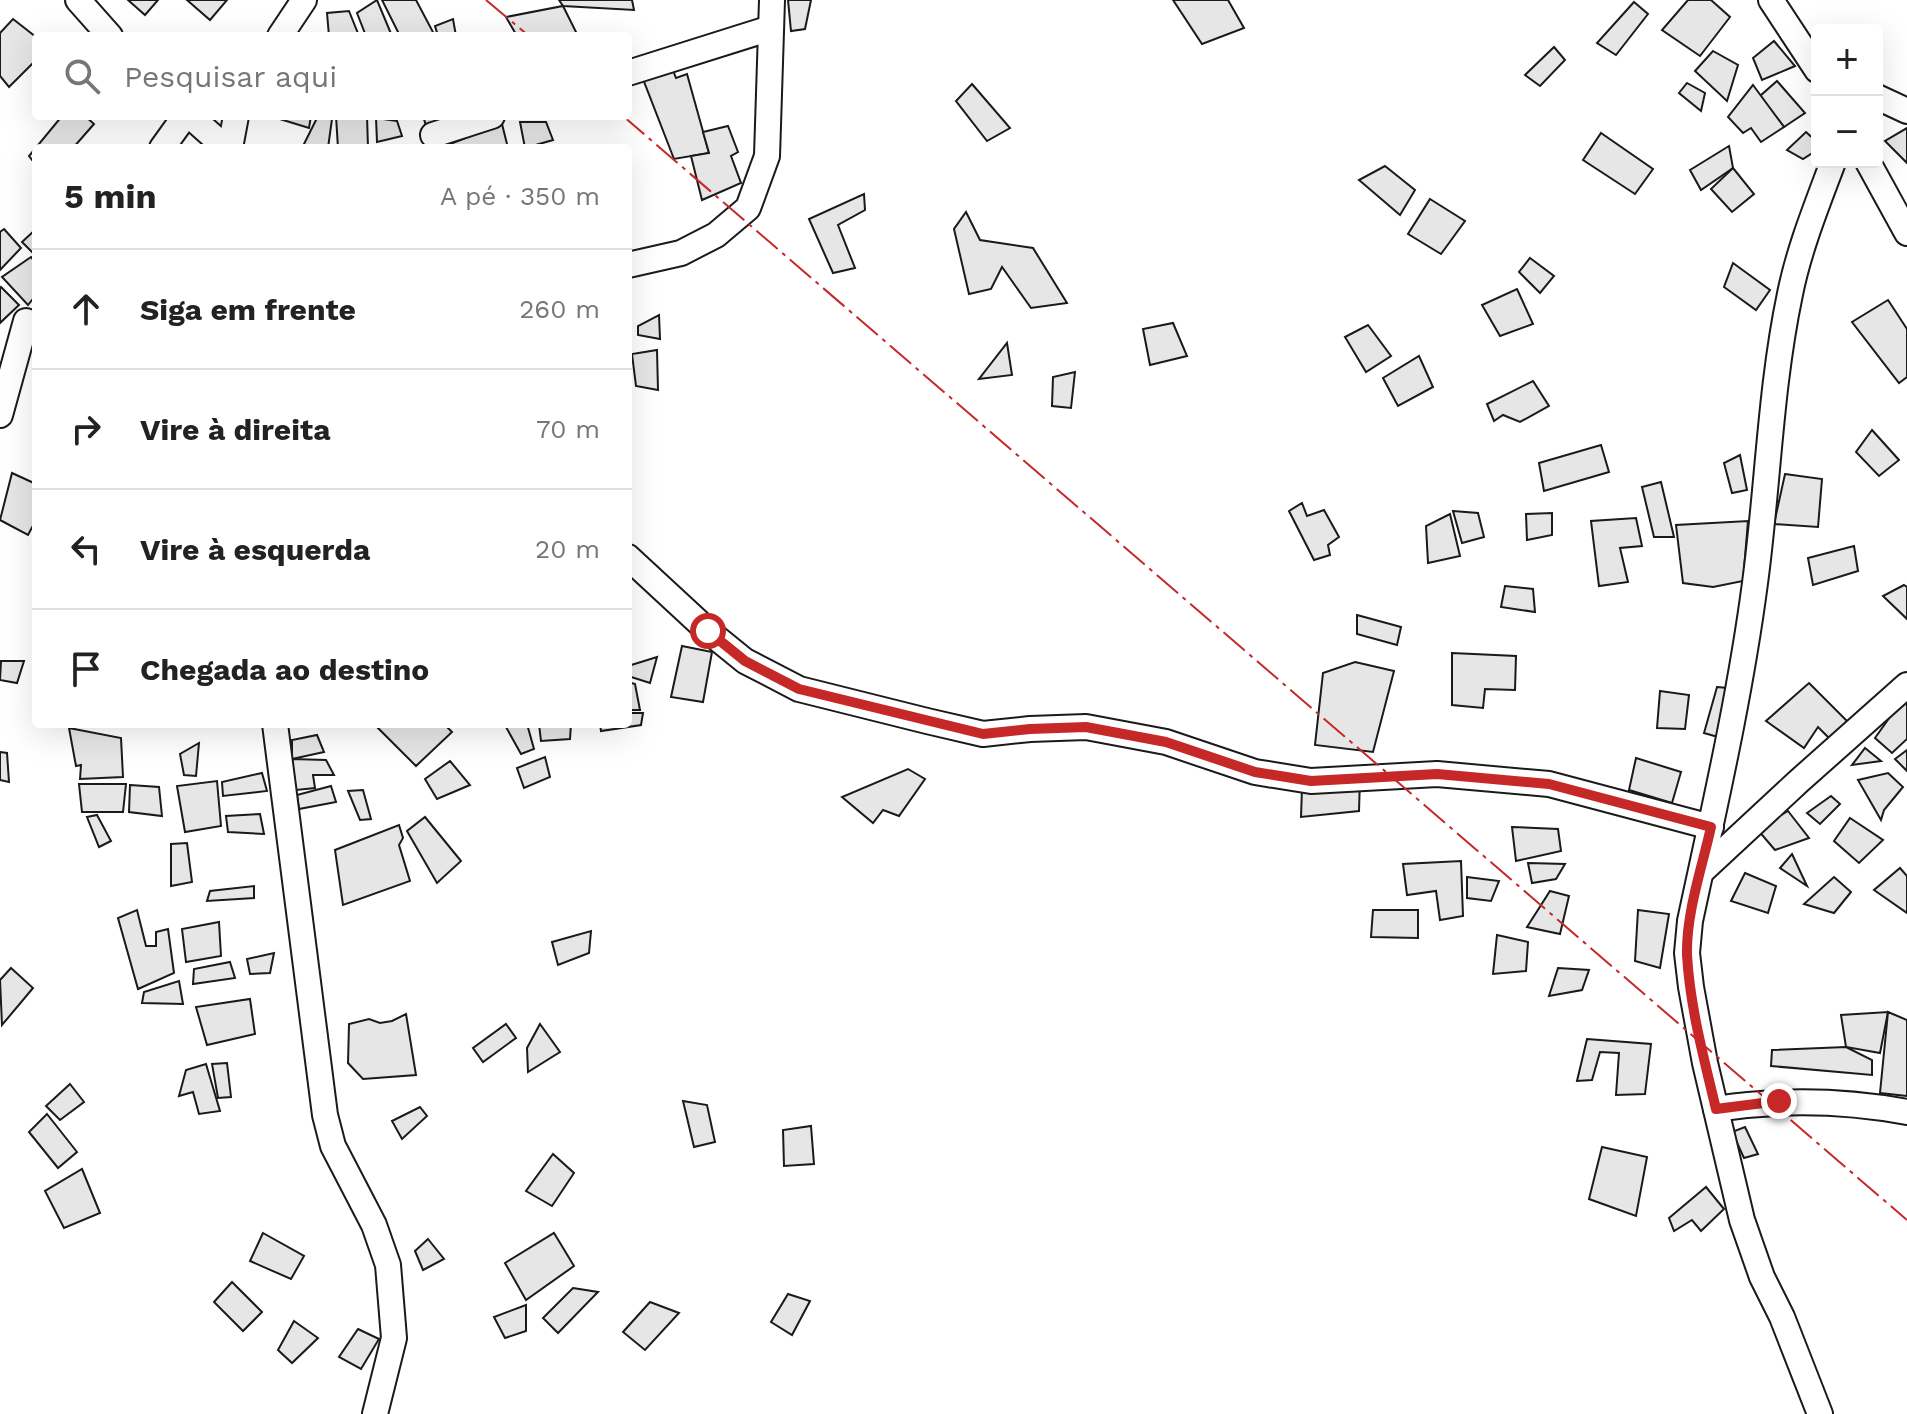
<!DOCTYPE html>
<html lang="pt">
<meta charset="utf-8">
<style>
:root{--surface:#fff;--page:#f6f6f6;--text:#222;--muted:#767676;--line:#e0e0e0}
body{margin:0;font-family:"Work Sans",sans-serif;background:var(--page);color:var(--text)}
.controls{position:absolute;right:24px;top:24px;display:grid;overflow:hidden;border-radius:8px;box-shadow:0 8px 32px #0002}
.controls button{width:72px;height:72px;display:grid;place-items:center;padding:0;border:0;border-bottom:2px solid var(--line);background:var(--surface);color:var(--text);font:40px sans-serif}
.stop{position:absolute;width:24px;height:24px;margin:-18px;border:6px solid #c62828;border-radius:50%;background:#fff}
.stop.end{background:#c62828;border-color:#fff;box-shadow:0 2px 8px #0008}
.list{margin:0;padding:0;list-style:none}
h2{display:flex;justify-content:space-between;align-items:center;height:104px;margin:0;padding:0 32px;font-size:34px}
h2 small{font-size:26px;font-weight:400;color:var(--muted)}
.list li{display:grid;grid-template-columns:52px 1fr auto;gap:24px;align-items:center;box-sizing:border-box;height:120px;padding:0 32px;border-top:2px solid var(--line)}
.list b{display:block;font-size:30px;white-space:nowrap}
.list em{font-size:26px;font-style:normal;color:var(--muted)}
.icon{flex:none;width:44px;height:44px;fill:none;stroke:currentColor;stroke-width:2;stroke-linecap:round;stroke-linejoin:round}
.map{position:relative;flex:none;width:1907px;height:1414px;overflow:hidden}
.search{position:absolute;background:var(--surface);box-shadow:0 8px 32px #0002;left:32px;top:32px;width:600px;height:88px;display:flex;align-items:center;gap:20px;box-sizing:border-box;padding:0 28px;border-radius:8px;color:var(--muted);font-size:30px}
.panel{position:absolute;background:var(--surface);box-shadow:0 8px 32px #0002;left:32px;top:144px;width:600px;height:584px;border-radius:8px}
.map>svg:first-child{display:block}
.building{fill:#e6e6e6;stroke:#1a1a1a;stroke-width:2}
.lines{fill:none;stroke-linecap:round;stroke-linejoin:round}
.minor-casing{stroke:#1a1a1a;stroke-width:28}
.minor{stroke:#fff;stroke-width:24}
.power{stroke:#c62828;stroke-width:2;stroke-dasharray:28 6 4 6;stroke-linecap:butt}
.route{stroke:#c62828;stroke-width:10}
</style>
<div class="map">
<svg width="1907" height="1414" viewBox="0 0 1907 1414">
<rect width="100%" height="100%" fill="#fff"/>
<g class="building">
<path d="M 128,0 L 158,0 L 145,15 Z"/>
<path d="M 187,0 L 227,0 L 210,20 Z"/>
<path d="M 377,0 L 392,36 L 366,36 L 357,13 Z"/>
<path d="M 382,0 L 416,0 L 434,34 L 400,36 Z"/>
<path d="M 559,0 L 632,0 L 634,10 L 563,6 Z"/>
<path d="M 788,0 L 811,0 L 805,29 L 791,31 Z"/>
<path d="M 1173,0 L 1228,0 L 1244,28 L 1202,44 Z"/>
<path d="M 1688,0 L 1711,0 L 1730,17 L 1700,56 L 1662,30 Z"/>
<path d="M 1634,2 L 1648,14 L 1616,55 L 1597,43 Z"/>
<path d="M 563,6 L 578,36 L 517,36 L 506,17 Z"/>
<path d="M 349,11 L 359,36 L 329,36 L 327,13 Z"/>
<path d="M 13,19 L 36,37 L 36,60 L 9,87 L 0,76 L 0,33 Z"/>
<path d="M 453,19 L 456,36 L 438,36 L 435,26 Z"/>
<path d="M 1774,41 L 1795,66 L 1762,80 L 1753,58 Z"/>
<path d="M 1554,47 L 1565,60 L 1540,86 L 1525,75 Z"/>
<path d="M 1713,51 L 1738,65 L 1727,101 L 1695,71 Z"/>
<path d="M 672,68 L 676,78 L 687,74 L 709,153 L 674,159 L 643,79 Z"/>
<path d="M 1777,81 L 1805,113 L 1784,127 L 1760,96 Z"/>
<path d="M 1687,83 L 1705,93 L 1701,111 L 1679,93 Z"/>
<path d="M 972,84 L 1010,128 L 987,141 L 956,101 Z"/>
<path d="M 1753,85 L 1784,127 L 1761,142 L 1751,128 L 1743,133 L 1728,117 Z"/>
<path d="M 62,116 L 85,116 L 94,124 L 73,148 L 36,148 L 36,165 L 29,156 Z"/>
<path d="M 270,116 L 311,116 L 309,128 Z"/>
<path d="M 336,116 L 367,116 L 368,148 L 338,148 Z"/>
<path d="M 423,116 L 465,116 L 427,129 Z"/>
<path d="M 317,118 L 332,119 L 328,148 L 302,148 Z"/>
<path d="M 376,118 L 397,121 L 402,136 L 377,142 Z"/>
<path d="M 520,122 L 546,122 L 553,140 L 525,148 Z"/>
<path d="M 502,124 L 508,148 L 451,148 L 450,144 Z"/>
<path d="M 728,126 L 738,152 L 731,156 L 741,183 L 702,200 L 691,156 L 709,153 L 703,132 Z"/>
<path d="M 1907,128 L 1907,163 L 1885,141 Z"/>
<path d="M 1806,132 L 1817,142 L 1817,150 L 1803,159 L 1787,150 Z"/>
<path d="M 1601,133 L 1653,169 L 1635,194 L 1583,160 Z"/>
<path d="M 1729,146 L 1733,168 L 1701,190 L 1690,170 Z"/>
<path d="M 1385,166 L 1415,190 L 1400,215 L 1359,180 Z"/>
<path d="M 1733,168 L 1754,194 L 1732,212 L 1711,189 Z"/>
<path d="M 864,194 L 865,210 L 838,225 L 855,268 L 833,273 L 809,219 Z"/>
<path d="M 1430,199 L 1465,221 L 1441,254 L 1408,234 Z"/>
<path d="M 966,212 L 980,240 L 1033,248 L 1067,303 L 1031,308 L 1002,267 L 991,289 L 969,294 L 954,229 Z"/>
<path d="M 4,229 L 21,248 L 0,270 L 0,232 Z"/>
<path d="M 36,229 L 36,256 L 22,242 Z"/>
<path d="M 31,257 L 36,263 L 36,295 L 28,305 L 2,277 Z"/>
<path d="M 1530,258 L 1554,276 L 1540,293 L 1519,272 Z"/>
<path d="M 1733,263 L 1770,290 L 1756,310 L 1724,287 Z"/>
<path d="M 1,287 L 19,305 L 0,323 L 0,288 Z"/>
<path d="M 1517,289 L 1533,324 L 1500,336 L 1482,305 Z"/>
<path d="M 1888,300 L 1907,329 L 1907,377 L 1899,383 L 1852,322 Z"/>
<path d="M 659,315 L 660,339 L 638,335 L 638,326 Z"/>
<path d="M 1173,323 L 1187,356 L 1150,365 L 1143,329 Z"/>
<path d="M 1368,325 L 1391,356 L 1366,372 L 1345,337 Z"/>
<path d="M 1007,343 L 1012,375 L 979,379 Z"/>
<path d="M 657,350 L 658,390 L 636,386 L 632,354 Z"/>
<path d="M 1419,356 L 1433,387 L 1398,406 L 1383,378 Z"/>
<path d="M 1075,372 L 1071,408 L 1052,406 L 1053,377 Z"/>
<path d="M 1533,381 L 1549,406 L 1520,422 L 1503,415 L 1494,421 L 1487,404 Z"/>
<path d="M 1872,430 L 1899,460 L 1879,476 L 1856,452 Z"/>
<path d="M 1601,445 L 1609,472 L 1544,491 L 1539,463 Z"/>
<path d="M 1740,455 L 1747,490 L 1732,493 L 1724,463 Z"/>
<path d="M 12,473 L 36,484 L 36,520 L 28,535 L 0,520 Z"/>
<path d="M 1785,474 L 1822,479 L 1818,527 L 1774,524 Z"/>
<path d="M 1661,482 L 1674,537 L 1654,537 L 1642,487 Z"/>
<path d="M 1302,503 L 1307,516 L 1324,510 L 1339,537 L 1328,545 L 1330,555 L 1314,560 L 1289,511 Z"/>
<path d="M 1453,511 L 1478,513 L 1484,537 L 1462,543 Z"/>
<path d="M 1552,513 L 1552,535 L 1527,540 L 1526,514 Z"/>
<path d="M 1450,514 L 1460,556 L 1428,563 L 1426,526 Z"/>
<path d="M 1636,518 L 1642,546 L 1620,548 L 1628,582 L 1599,586 L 1591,521 Z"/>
<path d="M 1748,521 L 1743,581 L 1713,587 L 1683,583 L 1676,525 Z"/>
<path d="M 1854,546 L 1858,571 L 1813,585 L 1808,558 Z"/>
<path d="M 1904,585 L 1907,587 L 1907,619 L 1883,596 Z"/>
<path d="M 1505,586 L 1533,589 L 1535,612 L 1501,607 Z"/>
<path d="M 1357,615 L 1401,627 L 1397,645 L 1357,634 Z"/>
<path d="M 682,646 L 712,652 L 703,702 L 671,697 Z"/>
<path d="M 1452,653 L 1516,656 L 1515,690 L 1485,689 L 1483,708 L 1452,705 Z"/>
<path d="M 657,657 L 650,683 L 628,676 L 628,666 Z"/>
<path d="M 1,661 L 24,661 L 17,683 L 0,680 Z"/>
<path d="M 1355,662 L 1394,671 L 1373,752 L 1315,745 L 1323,673 Z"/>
<path d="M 628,682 L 635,684 L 640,710 L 628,710 Z"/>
<path d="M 1809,683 L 1847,721 L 1830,739 L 1818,727 L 1804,748 L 1766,721 Z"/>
<path d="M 1717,687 L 1738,689 L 1725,739 L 1704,733 Z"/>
<path d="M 1660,691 L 1689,695 L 1685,729 L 1657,728 Z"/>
<path d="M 1902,700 L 1907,705 L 1907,739 L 1892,753 L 1875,738 Z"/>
<path d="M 628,713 L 643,713 L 641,725 L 601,731 L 600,724 L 628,724 Z"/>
<path d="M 381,724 L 444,724 L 452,732 L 416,766 L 377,727 Z"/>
<path d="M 513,724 L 527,724 L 534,749 L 521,754 L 506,727 Z"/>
<path d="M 539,724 L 571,724 L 570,739 L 541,741 Z"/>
<path d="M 69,728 L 121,738 L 123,777 L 80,779 L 81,765 L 76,766 Z"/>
<path d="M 317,735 L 324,752 L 292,759 L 292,740 Z"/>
<path d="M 199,743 L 196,776 L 184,775 L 180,754 Z"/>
<path d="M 1865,748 L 1881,761 L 1852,765 Z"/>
<path d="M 1907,750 L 1907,771 L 1895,759 Z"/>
<path d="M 0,752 L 7,753 L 9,782 L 0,780 Z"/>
<path d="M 545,757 L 550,777 L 524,788 L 517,768 Z"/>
<path d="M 1636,758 L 1681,772 L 1672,803 L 1629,790 Z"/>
<path d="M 292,759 L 326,760 L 334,775 L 313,775 L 315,788 L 296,790 Z"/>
<path d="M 450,761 L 470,785 L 437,799 L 425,779 Z"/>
<path d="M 908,769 L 925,779 L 899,816 L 883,810 L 873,823 L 842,797 Z"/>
<path d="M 262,773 L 267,791 L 223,796 L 222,782 Z"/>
<path d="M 1888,773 L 1903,787 L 1884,810 L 1881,820 L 1858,780 Z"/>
<path d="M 1360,778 L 1359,811 L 1301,817 L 1302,788 Z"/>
<path d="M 217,781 L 221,826 L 185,832 L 177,786 Z"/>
<path d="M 79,784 L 126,784 L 123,812 L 82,812 Z"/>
<path d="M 130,785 L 159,787 L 162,816 L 129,812 Z"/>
<path d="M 331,786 L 336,802 L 299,809 L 297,795 Z"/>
<path d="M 363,790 L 371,819 L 360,820 L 348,791 Z"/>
<path d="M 1831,796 L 1840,804 L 1820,824 L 1807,813 Z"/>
<path d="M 1788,811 L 1809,838 L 1775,850 L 1757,829 Z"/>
<path d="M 260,814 L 264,834 L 228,832 L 226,816 Z"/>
<path d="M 97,815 L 111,841 L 99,847 L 87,817 Z"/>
<path d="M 425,817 L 461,861 L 437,883 L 407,831 Z"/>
<path d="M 1850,818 L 1883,840 L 1859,863 L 1834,841 Z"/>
<path d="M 399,825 L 403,838 L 399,845 L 410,881 L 343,905 L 335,850 Z"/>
<path d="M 1512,827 L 1558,829 L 1561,851 L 1516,861 Z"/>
<path d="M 187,843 L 192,882 L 171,886 L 171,844 Z"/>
<path d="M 1792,854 L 1807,886 L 1780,868 Z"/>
<path d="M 1461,861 L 1463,916 L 1440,920 L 1436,891 L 1407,895 L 1403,864 Z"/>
<path d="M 1528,863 L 1565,864 L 1556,879 L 1532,883 Z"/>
<path d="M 1900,868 L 1907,876 L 1907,913 L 1874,890 Z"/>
<path d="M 1745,873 L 1776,886 L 1768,913 L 1731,901 Z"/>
<path d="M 1467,877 L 1499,881 L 1491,901 L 1467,898 Z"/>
<path d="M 1834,877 L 1851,892 L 1834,913 L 1804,904 Z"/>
<path d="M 254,886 L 254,898 L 207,901 L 210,891 Z"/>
<path d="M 1550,891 L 1569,896 L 1560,934 L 1527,927 Z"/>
<path d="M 137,910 L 146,946 L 156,946 L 156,932 L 168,929 L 174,973 L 138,989 L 118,918 Z"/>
<path d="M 1373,910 L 1418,910 L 1418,938 L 1371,937 Z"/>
<path d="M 1638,910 L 1669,914 L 1660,968 L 1635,961 Z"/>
<path d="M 219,922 L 221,956 L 186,962 L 182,929 Z"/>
<path d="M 591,931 L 589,953 L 558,965 L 552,942 Z"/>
<path d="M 1497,935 L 1528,942 L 1526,971 L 1493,974 Z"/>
<path d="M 274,953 L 270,973 L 250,974 L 247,959 Z"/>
<path d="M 230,962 L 235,978 L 193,984 L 194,969 Z"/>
<path d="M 11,968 L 33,988 L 2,1025 L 0,980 Z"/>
<path d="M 1558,968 L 1589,970 L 1582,990 L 1549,996 Z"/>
<path d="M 179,981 L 183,1004 L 142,1003 L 144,992 Z"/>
<path d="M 250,999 L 255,1034 L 207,1045 L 196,1007 Z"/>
<path d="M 1888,1012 L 1880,1053 L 1846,1047 L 1841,1015 Z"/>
<path d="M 1888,1012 L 1907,1020 L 1907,1096 L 1880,1093 Z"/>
<path d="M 406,1014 L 416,1075 L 363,1079 L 348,1063 L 349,1024 L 369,1019 L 380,1023 L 392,1021 Z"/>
<path d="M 506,1024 L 516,1038 L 483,1062 L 473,1048 Z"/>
<path d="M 540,1024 L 560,1052 L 528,1072 L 527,1048 Z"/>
<path d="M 1587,1039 L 1651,1044 L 1645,1094 L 1616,1095 L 1619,1053 L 1600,1052 L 1592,1080 L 1577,1081 Z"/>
<path d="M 1846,1047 L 1872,1060 L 1872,1075 L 1771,1066 L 1772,1050 Z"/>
<path d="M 227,1063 L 231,1097 L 218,1098 L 212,1064 Z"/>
<path d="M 206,1064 L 220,1111 L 199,1114 L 193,1092 L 179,1096 L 186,1070 Z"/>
<path d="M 70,1084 L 84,1102 L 60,1120 L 46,1106 Z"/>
<path d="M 683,1101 L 707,1105 L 715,1142 L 694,1147 Z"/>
<path d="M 420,1107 L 427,1116 L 402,1139 L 392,1121 Z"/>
<path d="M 47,1114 L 77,1152 L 58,1168 L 29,1132 Z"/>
<path d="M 811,1126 L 814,1164 L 784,1166 L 783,1130 Z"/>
<path d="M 1745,1127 L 1758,1154 L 1744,1158 L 1732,1132 Z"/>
<path d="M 1602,1147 L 1647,1157 L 1636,1216 L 1589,1199 Z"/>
<path d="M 553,1154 L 574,1173 L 552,1206 L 526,1191 Z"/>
<path d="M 82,1169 L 100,1213 L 64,1228 L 45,1191 Z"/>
<path d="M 1706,1187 L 1724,1209 L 1701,1231 L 1692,1220 L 1674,1231 L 1669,1218 Z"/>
<path d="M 263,1233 L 304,1256 L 291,1279 L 250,1261 Z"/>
<path d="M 554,1233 L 574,1266 L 526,1300 L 505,1263 Z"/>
<path d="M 428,1239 L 444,1259 L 423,1270 L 415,1251 Z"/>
<path d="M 232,1282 L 262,1312 L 243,1331 L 214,1302 Z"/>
<path d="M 573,1288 L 598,1292 L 558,1333 L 543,1318 Z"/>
<path d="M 788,1294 L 810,1301 L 792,1335 L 771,1322 Z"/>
<path d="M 650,1302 L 679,1313 L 645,1350 L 623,1332 Z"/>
<path d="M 526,1305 L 526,1331 L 505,1338 L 494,1317 Z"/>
<path d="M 294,1321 L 318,1338 L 292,1363 L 278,1350 Z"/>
<path d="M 358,1329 L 379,1339 L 361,1369 L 339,1357 Z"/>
</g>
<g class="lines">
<defs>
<g id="minor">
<path d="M 78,0 L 110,36"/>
<path d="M 1771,0 L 1817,70"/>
<path d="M 280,36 L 304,0"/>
<path d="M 628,73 L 771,28"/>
<path d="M 1877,97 L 1907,111"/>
<path d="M 190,116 L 226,148"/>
<path d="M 433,135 L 492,116"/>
<path d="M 162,148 L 185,116"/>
<path d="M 230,148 L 236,116"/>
<path d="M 1868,162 L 1907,233"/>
<path d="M 628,265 L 681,253 L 716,235 L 748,208 L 767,156 L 772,0"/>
<path d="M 0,415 L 26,321"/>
<path d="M 628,557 L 708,631 L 745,661 L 799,689 L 927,721 L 983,734 L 1030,729 L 1086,727 L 1166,742 L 1255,772 L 1311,781 L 1437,774 L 1549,784 L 1711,827"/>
<path d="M 275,724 L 325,1115 L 333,1146 L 374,1225 L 388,1265 L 394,1338 L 375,1414"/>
<path d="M 1701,872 L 1799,781 L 1907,685"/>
<path d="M 1716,1109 C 1780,1099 1842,1100 1907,1112"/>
<path d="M 1820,1414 L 1782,1317 L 1762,1277 L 1742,1220 L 1705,1063 L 1691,987 L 1687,953 L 1690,921 C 1714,809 1740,697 1755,583 C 1768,487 1770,389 1790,294 C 1799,249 1817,205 1833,162"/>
</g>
</defs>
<use href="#minor" class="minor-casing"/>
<use href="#minor" class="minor"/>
<g class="power">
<path d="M 486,0 L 529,36"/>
<path d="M 623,116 L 1907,1220"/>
</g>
</g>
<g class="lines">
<path class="route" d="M 708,631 L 745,661 L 799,689 L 983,734 L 1030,729 L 1086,727 L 1166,742 L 1255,772 L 1311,781 L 1437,774 L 1549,784 L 1711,827 C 1702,868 1686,913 1687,955 C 1690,1007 1704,1059 1716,1109 L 1779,1101"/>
</g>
</svg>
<div class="controls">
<button>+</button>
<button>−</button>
</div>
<div class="stop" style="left:708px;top:631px"></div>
<div class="stop end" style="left:1779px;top:1101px"></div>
<div class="search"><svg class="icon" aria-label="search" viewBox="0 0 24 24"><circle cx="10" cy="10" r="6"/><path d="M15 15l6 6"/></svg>Pesquisar aqui</div>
<section class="panel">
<h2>5 min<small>A pé · 350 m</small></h2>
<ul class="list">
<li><svg class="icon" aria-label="ahead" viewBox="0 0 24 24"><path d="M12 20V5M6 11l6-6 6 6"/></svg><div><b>Siga em frente</b></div><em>260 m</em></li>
<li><svg class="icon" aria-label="right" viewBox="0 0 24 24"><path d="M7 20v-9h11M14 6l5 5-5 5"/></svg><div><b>Vire à direita</b></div><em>70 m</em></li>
<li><svg class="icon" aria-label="left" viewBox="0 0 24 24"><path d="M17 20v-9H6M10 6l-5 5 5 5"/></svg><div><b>Vire à esquerda</b></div><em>20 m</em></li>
<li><svg class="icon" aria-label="arrive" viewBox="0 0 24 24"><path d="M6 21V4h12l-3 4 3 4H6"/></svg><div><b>Chegada ao destino</b></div></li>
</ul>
</section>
</div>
